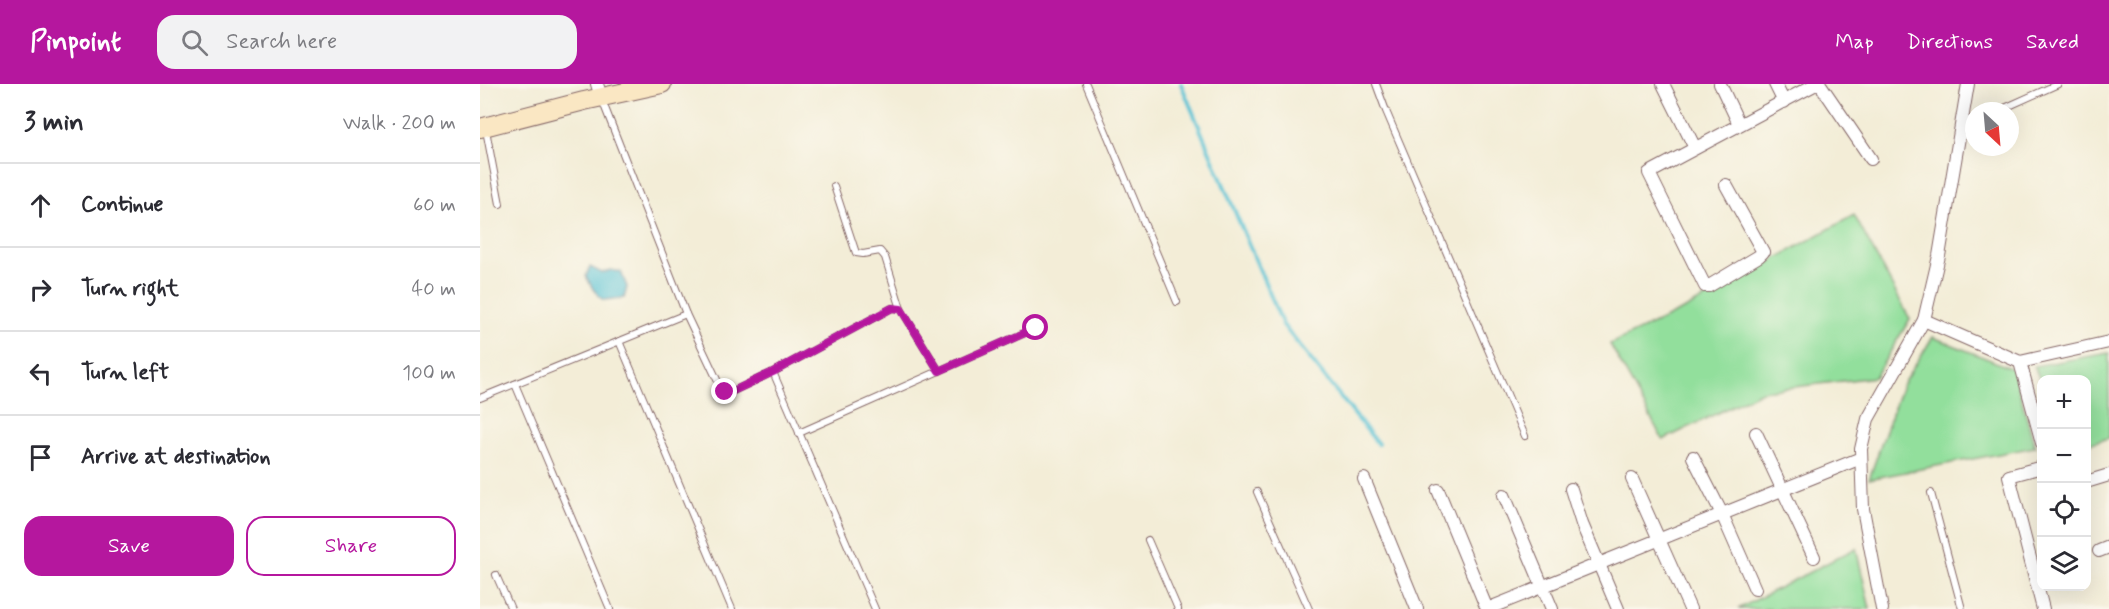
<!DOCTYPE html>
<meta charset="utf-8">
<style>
:root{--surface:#fff;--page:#f2f2f3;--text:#2b2b33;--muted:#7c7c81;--line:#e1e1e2;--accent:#b5179e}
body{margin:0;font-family:Mynerve,sans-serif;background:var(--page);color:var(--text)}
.controls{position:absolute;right:18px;bottom:18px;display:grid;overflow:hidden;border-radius:12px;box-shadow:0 6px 24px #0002}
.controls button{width:54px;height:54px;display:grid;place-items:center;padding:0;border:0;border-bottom:2px solid var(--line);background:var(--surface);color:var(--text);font:30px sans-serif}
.compass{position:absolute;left:1485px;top:18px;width:54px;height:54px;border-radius:50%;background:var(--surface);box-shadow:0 6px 24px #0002;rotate:154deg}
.stop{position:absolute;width:18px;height:18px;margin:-14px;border:4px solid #b5179e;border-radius:50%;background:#fff}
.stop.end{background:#b5179e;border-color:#fff;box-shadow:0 2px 6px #0008}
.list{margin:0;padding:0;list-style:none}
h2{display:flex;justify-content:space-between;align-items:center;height:78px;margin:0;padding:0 24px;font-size:26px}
h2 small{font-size:20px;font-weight:400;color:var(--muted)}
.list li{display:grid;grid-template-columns:39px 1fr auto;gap:18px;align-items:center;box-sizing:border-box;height:84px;padding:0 24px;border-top:2px solid var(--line)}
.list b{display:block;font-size:22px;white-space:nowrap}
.list em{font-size:20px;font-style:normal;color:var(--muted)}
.actions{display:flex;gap:12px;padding:18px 24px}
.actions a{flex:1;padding:14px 0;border:2px solid var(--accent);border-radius:18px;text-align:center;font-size:21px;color:var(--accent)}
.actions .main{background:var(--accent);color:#fff}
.icon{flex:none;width:33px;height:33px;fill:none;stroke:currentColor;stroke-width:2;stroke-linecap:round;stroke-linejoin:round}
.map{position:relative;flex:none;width:1629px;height:525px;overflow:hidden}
header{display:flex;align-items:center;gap:36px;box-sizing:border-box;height:84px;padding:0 30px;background:var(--accent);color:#fff}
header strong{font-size:28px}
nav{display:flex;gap:33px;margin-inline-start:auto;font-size:21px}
.search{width:420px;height:54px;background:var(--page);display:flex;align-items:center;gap:15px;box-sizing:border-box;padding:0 21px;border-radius:18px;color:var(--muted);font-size:22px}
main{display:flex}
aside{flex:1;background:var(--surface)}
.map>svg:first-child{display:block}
.green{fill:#92df9c;stroke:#6e7f64;stroke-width:1.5}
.water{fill:#58c2d4;stroke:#517080;stroke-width:1.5}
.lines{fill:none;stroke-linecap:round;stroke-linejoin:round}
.stream{stroke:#58c2d4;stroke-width:4}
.service-casing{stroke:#856767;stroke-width:8}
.minor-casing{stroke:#856767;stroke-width:14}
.secondary-casing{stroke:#856767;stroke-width:20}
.service{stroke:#fff;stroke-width:6}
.minor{stroke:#fff;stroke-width:12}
.secondary{stroke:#fae7c3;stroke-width:18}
.route{stroke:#b5179e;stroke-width:8}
</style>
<header>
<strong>Pinpoint</strong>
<div class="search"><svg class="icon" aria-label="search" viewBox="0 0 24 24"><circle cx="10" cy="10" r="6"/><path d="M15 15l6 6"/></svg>Search here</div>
<nav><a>Map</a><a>Directions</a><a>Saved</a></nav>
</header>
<main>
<aside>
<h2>3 min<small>Walk · 200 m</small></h2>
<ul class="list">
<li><svg class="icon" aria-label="ahead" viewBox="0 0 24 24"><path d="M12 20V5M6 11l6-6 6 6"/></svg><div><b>Continue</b></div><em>60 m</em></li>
<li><svg class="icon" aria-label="right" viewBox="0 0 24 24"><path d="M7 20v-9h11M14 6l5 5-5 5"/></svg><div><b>Turn right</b></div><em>40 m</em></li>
<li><svg class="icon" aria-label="left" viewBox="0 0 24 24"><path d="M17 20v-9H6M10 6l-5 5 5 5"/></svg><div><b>Turn left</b></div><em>100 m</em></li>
<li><svg class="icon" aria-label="arrive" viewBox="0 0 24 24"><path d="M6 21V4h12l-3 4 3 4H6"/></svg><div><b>Arrive at destination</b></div></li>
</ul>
<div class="actions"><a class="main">Save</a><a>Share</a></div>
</aside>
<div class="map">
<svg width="1629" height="525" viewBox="0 0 1629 525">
<rect width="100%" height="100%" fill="#fbf7ec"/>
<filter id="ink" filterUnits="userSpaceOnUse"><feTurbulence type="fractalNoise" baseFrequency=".0167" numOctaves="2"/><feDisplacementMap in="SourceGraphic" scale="12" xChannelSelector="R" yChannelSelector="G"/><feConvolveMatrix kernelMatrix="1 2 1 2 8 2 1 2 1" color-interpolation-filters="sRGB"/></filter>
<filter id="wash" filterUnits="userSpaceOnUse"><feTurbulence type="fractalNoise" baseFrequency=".008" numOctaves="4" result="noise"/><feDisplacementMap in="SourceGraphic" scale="24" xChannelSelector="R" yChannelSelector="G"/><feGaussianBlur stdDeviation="1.35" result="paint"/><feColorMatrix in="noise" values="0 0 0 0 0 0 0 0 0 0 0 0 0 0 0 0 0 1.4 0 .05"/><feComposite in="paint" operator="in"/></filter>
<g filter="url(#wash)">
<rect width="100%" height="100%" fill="#f3edd7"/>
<g class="green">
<path d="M 1374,131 L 1430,235 L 1395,293 L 1282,307 L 1183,356 L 1130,260 L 1207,224 Z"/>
<path d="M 1453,253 L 1533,285 L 1555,363 L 1389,395 L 1422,301 Z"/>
<path d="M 1629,269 L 1629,354 L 1607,360 L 1606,296 L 1562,296 L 1561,298 L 1554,282 Z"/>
<path d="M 1376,464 L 1390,525 L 1258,525 Z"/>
</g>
<path class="water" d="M 110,183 L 122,189 L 131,186 L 141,188 L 147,203 L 144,214 L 123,216 L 113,205 L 106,192 Z"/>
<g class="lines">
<path class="stream" d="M 701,0 L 803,241 L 898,360"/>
</g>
</g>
<g filter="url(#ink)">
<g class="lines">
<defs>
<g id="service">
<path d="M 606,0 L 697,218"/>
<path d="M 896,0 L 906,27 L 1045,352"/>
<path d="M 122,16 L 206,230 L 241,304 L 245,308 L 251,308 L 293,288 L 412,224 L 421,225 L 459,287"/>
<path d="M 1518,27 L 1578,0"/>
<path d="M 1482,38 L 1494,35"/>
<path d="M 6,46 L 20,120"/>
<path d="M 354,102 L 376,169 L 383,170 L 400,167 L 405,173 L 421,225"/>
<path d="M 139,257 L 252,525"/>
<path d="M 293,288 L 395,525"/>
<path d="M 35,300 L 130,525"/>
<path d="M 0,314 L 206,230"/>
<path d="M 319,349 L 556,244"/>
<path d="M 777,408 L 829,525"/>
<path d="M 1451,409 L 1482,525"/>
<path d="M 668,456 L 698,525"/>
<path d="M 16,491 L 31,525"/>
</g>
<g id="minor">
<path d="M 117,0 L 121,13"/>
<path d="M 1183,0 L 1215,64"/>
<path d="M 1240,0 L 1259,40"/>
<path d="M 1295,0 L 1304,18"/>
<path d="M 1340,0 L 1391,75"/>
<path d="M 1246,101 L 1283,168 L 1279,172 L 1229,202 L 1225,202 L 1169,89 L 1336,0"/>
<path d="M 1444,236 L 1540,278 L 1629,258"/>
<path d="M 1540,278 L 1562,359"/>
<path d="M 1276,349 L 1334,473"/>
<path d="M 1213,373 L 1242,430 L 1275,505"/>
<path d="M 1562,383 L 1529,392 L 1563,525"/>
<path d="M 884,395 L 937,525"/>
<path d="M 1152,395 L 1210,525"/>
<path d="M 1606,398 L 1629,391"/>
<path d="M 1091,405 L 1102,440 L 1138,525"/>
<path d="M 958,406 L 1007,525"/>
<path d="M 1024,411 L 1072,525"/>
<path d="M 1619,467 L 1629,463"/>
<path d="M 1007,525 L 1381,374"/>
<path d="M 1402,525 L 1383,425 L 1381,365 L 1388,335 L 1444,236 L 1459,172 L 1488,0"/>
</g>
<path id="secondary" d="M 0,44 L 104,17 L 182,0"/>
</defs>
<use href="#service" class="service-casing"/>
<use href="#minor" class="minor-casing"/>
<use href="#secondary" class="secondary-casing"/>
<use href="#service" class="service"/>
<use href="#minor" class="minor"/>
<use href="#secondary" class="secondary"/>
</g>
</g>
<g class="lines" filter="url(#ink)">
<path class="route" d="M 245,308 L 251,308 L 293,288 L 412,224 L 421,225 L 459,287 L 556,244"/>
</g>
</svg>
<div class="controls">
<button>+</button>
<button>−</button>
<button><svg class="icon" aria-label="locate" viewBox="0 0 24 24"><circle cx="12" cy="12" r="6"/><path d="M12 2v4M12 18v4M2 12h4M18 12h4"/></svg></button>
<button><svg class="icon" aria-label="layers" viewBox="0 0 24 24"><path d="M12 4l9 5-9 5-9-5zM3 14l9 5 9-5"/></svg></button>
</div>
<svg class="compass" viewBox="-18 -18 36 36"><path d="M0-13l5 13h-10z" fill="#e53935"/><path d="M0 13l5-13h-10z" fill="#7c7c81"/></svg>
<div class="stop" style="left:556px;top:244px"></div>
<div class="stop end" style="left:245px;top:308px"></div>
</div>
</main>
